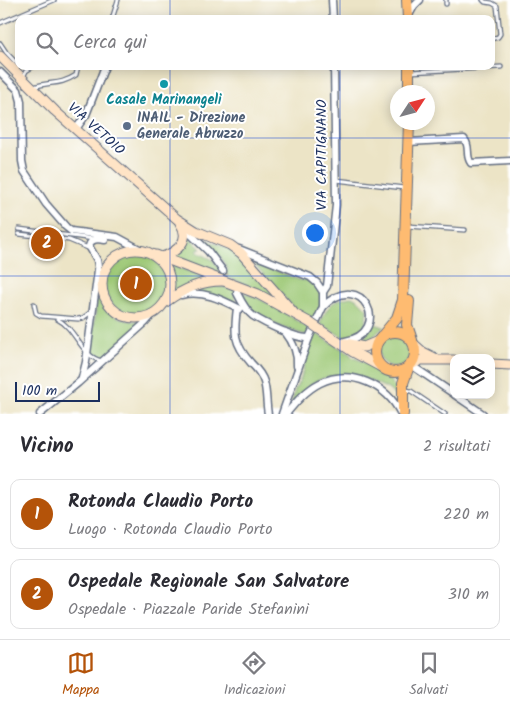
<!DOCTYPE html>
<html lang="it">
<meta charset="utf-8">
<style>
:root{--surface:#fff;--page:#f2f2f3;--text:#2b2b33;--muted:#7c7c81;--line:#e1e1e2;--accent:#b45309}
body{margin:0;font-family:Kalam,sans-serif;background:var(--page);color:var(--text)}
.controls{position:absolute;right:15px;bottom:15px;display:grid;overflow:hidden;border-radius:10px;box-shadow:0 2px 12px #0003}
.controls button{width:45px;height:45px;display:grid;place-items:center;padding:0;border:0;border-bottom:1px solid var(--line);background:var(--surface);color:var(--text);font:25px sans-serif}
.compass{position:absolute;left:390px;top:85px;width:45px;height:45px;border-radius:50%;background:var(--surface);box-shadow:0 2px 12px #0003;rotate:54deg}
.scale{position:absolute;left:15px;bottom:12px;width:85px;box-sizing:border-box;padding-left:5px;border:2px solid #1b2f5e;border-top:0;font-size:14px;line-height:18px;white-space:nowrap;color:#1b2f5e;-webkit-text-stroke:4px #fff;paint-order:stroke}
.you{position:absolute;left:314px;top:232px;width:18px;height:18px;margin:-12px;border:4px solid #fff;border-radius:50%;background:#1a73e8;box-shadow:0 0 0 8px #1a73e833}
.badge{display:grid;place-items:center;width:32px;height:32px;border-radius:50%;background:var(--accent);color:#fff;font-size:16px;font-weight:700}
.pin{position:absolute;translate:-50% -50%;border:2px solid #fff;box-shadow:0 1px 5px #0006}
.list{margin:0;padding:0;list-style:none}
h2{display:flex;justify-content:space-between;align-items:center;height:65px;margin:0;padding:0 20px;font-size:21px}
h2 small{font-size:16px;font-weight:400;color:var(--muted)}
.list li{display:grid;grid-template-columns:32px 1fr auto;gap:15px;align-items:center;box-sizing:border-box;height:70px;margin:0 10px 10px;padding:0 10px;border:1px solid var(--line);border-radius:10px}
.list b{display:block;font-size:19px;white-space:nowrap}
.list p{margin:0;font-size:16px;white-space:nowrap;color:var(--muted)}
.list em{font-size:16px;font-style:normal;color:var(--muted)}
.icon{flex:none;width:28px;height:28px;fill:none;stroke:currentColor;stroke-width:2;stroke-linecap:round;stroke-linejoin:round}
.map{position:relative;flex:none;width:510px;height:414px;overflow:hidden}
.search{position:absolute;background:var(--surface);box-shadow:0 2px 12px #0003;left:15px;right:15px;top:15px;height:55px;display:flex;align-items:center;gap:12px;box-sizing:border-box;padding:0 18px;border-radius:10px;color:var(--muted);font-size:19px}
.sheet{height:225px;background:var(--surface)}
nav{display:flex;justify-content:space-around;align-items:center;box-sizing:border-box;height:70px;border-top:1px solid var(--line);background:var(--surface);font-size:14px;color:var(--muted)}
nav a{display:grid;justify-items:center;gap:2px}
nav .on{color:var(--accent)}
.map>svg:first-child{display:block}
.green{fill:#9cc875;stroke:#5c7c6a}
.lines{fill:none;stroke-linecap:round;stroke-linejoin:round}
.street-tunnel{stroke:#c2c0b1;stroke-width:6;stroke-dasharray:6 3;stroke-linecap:butt}
.lane-casing{stroke:#646e82;stroke-width:5.5}
.street-casing{stroke:#646e82;stroke-width:9}
.secondary-casing{stroke:#646e82;stroke-width:11}
.primary-casing{stroke:#646e82;stroke-width:12}
.lane{stroke:#fff;stroke-width:3}
.street{stroke:#fff;stroke-width:6}
.secondary{stroke:#ffe4c6;stroke-width:9}
.primary{stroke:#febb71;stroke-width:10}
.secondary-bridge-casing{stroke:#646e82;stroke-width:11;stroke-linecap:butt}
.secondary-bridge{stroke:#ffe4c6;stroke-width:9}
.grid{fill:none;stroke:#1d4ed8;stroke-width:1;stroke-opacity:0.55}
.culture-dot{fill:#0f9aa8;stroke:#fff;stroke-width:2}
.service-dot{fill:#5c6f8a;stroke:#fff;stroke-width:2}
.labels{text-anchor:middle;dominant-baseline:central;stroke-width:4;stroke-linejoin:round;paint-order:stroke}
.culture-label{font-size:14px;font-weight:bold;fill:#0d838f;stroke:#fff}
.service-label{font-size:14px;font-weight:bold;fill:#4e5e75;stroke:#fff;text-anchor:start}
.street-label{font-size:14px;fill:#1b2f5e;stroke:#fff}
</style>
<div class="map">
<svg width="510" height="414" viewBox="0 0 510 414">
<rect width="100%" height="100%" fill="#fff"/>
<filter id="ink" filterUnits="userSpaceOnUse"><feTurbulence type="fractalNoise" baseFrequency=".02" numOctaves="2"/><feDisplacementMap in="SourceGraphic" scale="10" xChannelSelector="R" yChannelSelector="G"/><feConvolveMatrix kernelMatrix="1 2 1 2 8 2 1 2 1" color-interpolation-filters="sRGB"/></filter>
<filter id="wash" filterUnits="userSpaceOnUse"><feTurbulence type="fractalNoise" baseFrequency=".0096" numOctaves="4" result="noise"/><feDisplacementMap in="SourceGraphic" scale="20" xChannelSelector="R" yChannelSelector="G"/><feGaussianBlur stdDeviation="1.12" result="paint"/><feColorMatrix in="noise" values="0 0 0 0 0 0 0 0 0 0 0 0 0 0 0 0 0 1.4 0 .05"/><feComposite in="paint" operator="in"/></filter>
<g filter="url(#wash)">
<rect width="100%" height="100%" fill="#ece4c6"/>
<g class="green">
<path d="M 194,235 L 233,250 L 281,302 L 245,284 L 173,256 L 190,238 L 201,249 L 199,249 L 197,252 L 213,260 L 222,273 L 228,270 L 220,256 L 209,249 Z"/>
<circle cx="135" cy="284" r="31"/>
<path d="M 245,254 L 272,269 L 299,280 L 309,280 L 317,287 L 321,294 L 321,305 L 314,321 L 294,308 Z"/>
<path d="M 167,264 L 211,279 L 172,296 L 173,280 Z"/>
<path d="M 207,286 C 244,285 280,310 310,329 L 307,335 C 281,329 253,317 240,294 L 234,296 L 237,302 L 188,292 Z"/>
<path d="M 98,291 C 106,313 119,323 144,321 L 103,358 L 100,358 L 91,351 Z"/>
<path d="M 350,297 L 356,298 L 367,309 C 366,328 365,333 345,338 L 320,324 C 328,306 330,301 350,297 Z"/>
<path d="M 372,323 L 384,327 C 374,334 370,344 356,342 L 367,334 Z"/>
<path d="M 315,333 L 350,354 L 352,357 L 369,364 L 389,380 L 395,387 L 398,400 C 395,397 392,391 388,389 C 365,377 340,369 315,382 C 305,388 300,398 292,403 L 295,389 L 301,378 L 310,343 Z"/>
<circle cx="395" cy="351" r="16"/>
</g>
</g>
<g filter="url(#ink)">
<g class="lines">
<path class="street-tunnel" d="M 223,271 L 237,293"/>
<defs>
<g id="lane">
<path d="M 446,0 L 446,4"/>
<path d="M 483,0 L 485,2 L 492,3 L 497,6 L 500,34 L 498,37 L 491,39"/>
<path d="M 112,19 L 118,0"/>
<path d="M 0,23 L 54,0"/>
<path d="M 0,43 L 6,52 L 19,66"/>
<path d="M 410,72 L 501,67"/>
<path d="M 23,77 L 26,71 L 34,66"/>
<path d="M 34,87 C 51,81 59,86 76,75 L 78,66"/>
<path d="M 336,180 L 404,188"/>
<path d="M 407,226 L 465,230"/>
<path d="M 19,229 L 94,239"/>
<path d="M 19,234 L 69,240 L 88,248"/>
<path d="M 34,304 L 36,313 L 41,316 L 78,319 L 83,318 L 91,312"/>
<path d="M 57,319 C 76,328 81,357 102,361"/>
<path d="M 406,390 L 411,391 L 445,414"/>
</g>
<g id="street">
<path d="M 332,0 L 333,19"/>
<path d="M 409,15 L 414,6 L 420,0"/>
<path d="M 0,72 L 18,90 L 21,101 L 22,161 L 24,171 L 46,204 L 66,227 L 71,231 L 117,237 L 141,250"/>
<path d="M 76,129 L 86,115 L 105,66"/>
<path d="M 408,142 L 464,139 C 471,146 465,156 471,163 L 510,161"/>
<path d="M 183,227 L 208,251 L 223,271"/>
<path d="M 239,249 L 310,277 L 317,283 L 323,292"/>
<path d="M 101,285 L 97,260 L 89,246 C 91,238 98,239 105,240"/>
<path d="M 237,293 C 241,301 246,311 253,316 C 264,323 296,339 309,338"/>
<path d="M 181,295 C 203,290 221,299 240,309"/>
<path d="M 323,307 C 362,266 394,333 345,341"/>
<path d="M 237,308 C 234,332 233,343 251,363 C 256,368 262,375 264,382 C 267,392 266,404 268,414"/>
<path d="M 285,332 C 293,342 298,353 297,366"/>
<path d="M 411,365 L 454,394"/>
<path d="M 82,378 L 86,362 L 98,270"/>
<path d="M 455,395 L 483,414"/>
<path d="M 40,414 L 78,383 L 145,323 L 153,314"/>
<path d="M 282,414 L 309,338 L 323,307 L 323,292 L 327,286 L 336,205 L 334,66"/>
<path d="M 286,414 C 296,402 306,390 320,383 C 351,368 387,385 401,414"/>
</g>
<g id="secondary">
<path d="M 0,56 L 55,111 L 177,219 L 196,231 L 230,245 L 241,253 L 293,312"/>
<circle cx="136" cy="284" r="34"/>
<path d="M 156,255 L 258,294 L 309,322"/>
<path d="M 162,257 C 177,252 192,240 180,223"/>
<path d="M 166,302 C 183,289 200,281 222,281"/>
<path d="M 319,329 L 353,352 L 381,367"/>
<path d="M 345,343 L 364,347 L 378,341"/>
<path d="M 414,344 L 423,352 L 435,358"/>
<path d="M 491,364 L 510,365"/>
<path d="M 411,365 L 421,360 L 454,360"/>
</g>
<g id="primary">
<path d="M 407,0 L 408,19"/>
<path d="M 409,92 L 409,66"/>
<path d="M 409,301 L 407,325 L 412,340"/>
<circle cx="395" cy="352" r="20"/>
<path d="M 383,335 L 397,318 L 403,300 L 409,122"/>
<path d="M 403,414 L 403,383 L 409,366"/>
</g>
</defs>
<use href="#lane" class="lane-casing"/>
<use href="#street" class="street-casing"/>
<use href="#secondary" class="secondary-casing"/>
<use href="#primary" class="primary-casing"/>
<use href="#lane" class="lane"/>
<use href="#street" class="street"/>
<use href="#secondary" class="secondary"/>
<use href="#primary" class="primary"/>
<defs>
<path id="secondary-bridge" d="M 309,322 L 319,329"/>
</defs>
<use href="#secondary-bridge" class="secondary-bridge-casing"/>
<use href="#secondary-bridge" class="secondary-bridge"/>
</g>
</g>
<path class="grid" d="M 170,0 L 170,19M 340,0 L 340,19M 170,66 L 170,414M 340,66 L 340,414M 0,138 L 510,138M 0,276 L 510,276"/>
<circle class="culture-dot" cx="164" cy="84" r="5"/>
<circle class="service-dot" cx="127" cy="126" r="5"/>
<g class="labels">
<g class="culture-label">
<text x="164" y="100">Casale Marinangeli</text>
</g>
<g class="service-label">
<text x="137" y="118">INAIL - Direzione<tspan x="137" dy="16">Generale Abruzzo</tspan></text>
</g>
<g class="street-label">
<text transform="translate(96 129) rotate(42)">VIA VETOIO</text>
<text transform="translate(322 155) rotate(-90)">VIA CAPITIGNANO</text>
</g>
</g>
</svg>
<div class="controls">
<button><svg class="icon" aria-label="layers" viewBox="0 0 24 24"><path d="M12 4l9 5-9 5-9-5zM3 14l9 5 9-5"/></svg></button>
</div>
<svg class="compass" viewBox="-18 -18 36 36"><path d="M0-13l5 13h-10z" fill="#e53935"/><path d="M0 13l5-13h-10z" fill="#7c7c81"/></svg>
<div class="scale">100 m</div>
<div class="you"></div>
<div class="pin badge" style="left:136px;top:284px">1</div>
<div class="pin badge" style="left:47px;top:243px">2</div>
<div class="search"><svg class="icon" aria-label="search" viewBox="0 0 24 24"><circle cx="10" cy="10" r="6"/><path d="M15 15l6 6"/></svg>Cerca qui</div>
</div>
<section class="sheet">
<h2>Vicino<small>2 risultati</small></h2>
<ul class="list">
<li><span class="badge">1</span><div><b>Rotonda Claudio Porto</b><p>Luogo · Rotonda Claudio Porto</p></div><em>220 m</em></li>
<li><span class="badge">2</span><div><b>Ospedale Regionale San Salvatore</b><p>Ospedale · Piazzale Paride Stefanini</p></div><em>310 m</em></li>
</ul>
</section>
<nav>
<a class="on"><svg class="icon" aria-label="map" viewBox="0 0 24 24"><path d="M3 6l6-2 6 2 6-2v14l-6 2-6-2-6 2zM9 4v14M15 6v14"/></svg>Mappa</a>
<a><svg class="icon" aria-label="directions" viewBox="0 0 24 24"><path d="M12 3l9 9-9 9-9-9zM9 14v-3h6M13 9l2 2-2 2"/></svg>Indicazioni</a>
<a><svg class="icon" aria-label="saved" viewBox="0 0 24 24"><path d="M7 4h10v16l-5-4-5 4z"/></svg>Salvati</a>
</nav>
